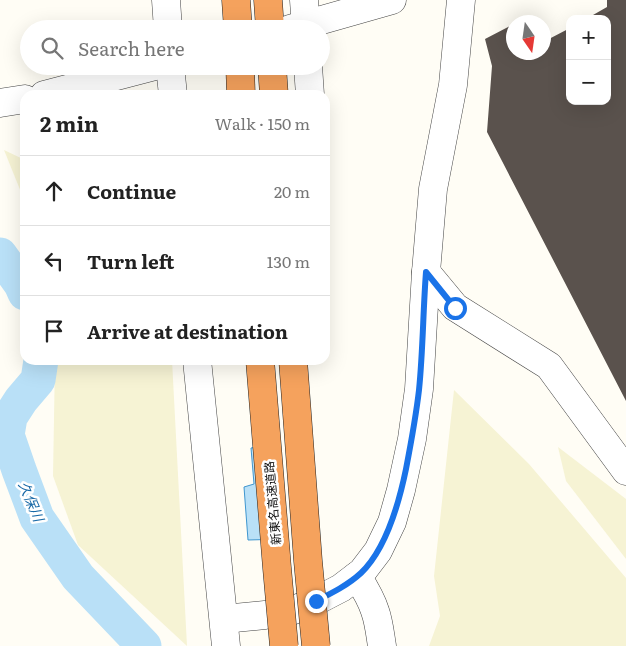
<!DOCTYPE html>
<meta charset="utf-8">
<style>
:root{--surface:#fff;--page:#f2f2f2;--text:#222;--muted:#767676;--line:#e0e0e0}
body{margin:0;font-family:Literata,"Noto Sans JP",serif;background:var(--page);color:var(--text)}
.controls{position:absolute;right:15px;top:15px;display:grid;overflow:hidden;border-radius:10px;box-shadow:0 5px 20px #0002}
.controls button{width:45px;height:45px;display:grid;place-items:center;padding:0;border:0;border-bottom:1px solid var(--line);background:var(--surface);color:var(--text);font:25px sans-serif}
.compass{position:absolute;left:506px;top:15px;width:45px;height:45px;border-radius:50%;background:var(--surface);box-shadow:0 5px 20px #0002;rotate:167deg}
.stop{position:absolute;width:15px;height:15px;margin:-11px;border:4px solid #1a73e8;border-radius:50%;background:#fff}
.stop.end{background:#1a73e8;border-color:#fff;box-shadow:0 1px 5px #0008}
.list{margin:0;padding:0;list-style:none}
h2{display:flex;justify-content:space-between;align-items:center;height:65px;margin:0;padding:0 20px;font-size:21px}
h2 small{font-size:16px;font-weight:400;color:var(--muted)}
.list li{display:grid;grid-template-columns:32px 1fr auto;gap:15px;align-items:center;box-sizing:border-box;height:70px;padding:0 20px;border-top:1px solid var(--line)}
.list b{display:block;font-size:19px;white-space:nowrap}
.list em{font-size:16px;font-style:normal;color:var(--muted)}
.icon{flex:none;width:28px;height:28px;fill:none;stroke:currentColor;stroke-width:2;stroke-linecap:round;stroke-linejoin:round}
.map{position:relative;flex:none;width:626px;height:646px;overflow:hidden}
.search{position:absolute;background:var(--surface);box-shadow:0 5px 20px #0002;left:20px;top:20px;width:310px;height:55px;display:flex;align-items:center;gap:12px;box-sizing:border-box;padding:0 18px;border-radius:28px;color:var(--muted);font-size:19px}
.panel{position:absolute;background:var(--surface);box-shadow:0 5px 20px #0002;left:20px;top:90px;width:310px;height:275px;border-radius:15px}
.map>svg:first-child{display:block}
.farmland{fill:#f6f3d4}
.water{fill:#b9e0f7;stroke:#3f96cf}
.lines{fill:none;stroke-linecap:round;stroke-linejoin:round}
.river{stroke:#b9e0f7;stroke-width:35}
.building{fill:#5a524d}
.minor-casing{stroke:#444;stroke-width:29}
.highway-casing{stroke:#222;stroke-width:29}
.minor{stroke:#fff;stroke-width:28}
.highway{stroke:#f5a25d;stroke-width:28}
.highway-bridge-casing{stroke:#222;stroke-width:29;stroke-linecap:butt}
.highway-bridge{stroke:#f5a25d;stroke-width:28}
.route{stroke:#1a73e8;stroke-width:6}
.labels{text-anchor:middle;dominant-baseline:central;stroke-width:5;stroke-linejoin:round;paint-order:stroke}
.street-label{font-size:12px;fill:#111;stroke:#fff}
.water-label{font-size:14px;font-style:italic;fill:#1768a6;stroke:#fff}
</style>
<div class="map">
<svg width="626" height="646" viewBox="0 0 626 646">
<rect width="100%" height="100%" fill="#fffdf5"/>
<g class="farmland">
<path d="M 4,150 L 25,160 L 25,202 Z"/>
<path d="M 55,360 L 172,360 L 187,646 L 78,545 L 53,476 Z"/>
<path d="M 454,390 L 529,464 L 626,578 L 626,646 L 429,646 L 440,616 L 434,576 Z"/>
<path d="M 558,447 L 626,499 L 626,559 L 566,481 Z"/>
</g>
<path class="water" d="M 279,444 L 286,539 L 248,540 L 244,487 L 254,484 L 251,448 Z"/>
<g class="lines">
<g class="river">
<path d="M 0,255 L 21,284 L 25,293"/>
<path d="M 41,360 L 38,380 L 21,400 L 10,417 L 7,435 L 19,470 L 37,518 L 78,577 L 144,646"/>
</g>
</g>
<path class="building" d="M 607,0 L 626,0 L 626,401 L 487,132 L 492,66 L 485,39 L 514,24 L 514,52 L 544,52 L 544,36 L 547,40 L 570,28 L 570,101 L 607,101 L 607,19 L 586,19 L 607,7 Z"/>
<g class="lines">
<defs>
<g id="minor">
<path d="M 166,0 L 168,29"/>
<path d="M 304,0 L 306,29"/>
<path d="M 290,29 L 392,0"/>
<path d="M 170,66 L 173,95"/>
<path d="M 308,66 L 310,95"/>
<path d="M 44,95 L 155,66"/>
<path d="M 0,103 L 25,99"/>
<path d="M 426,272 L 455,307 L 549,366 L 626,471"/>
<path d="M 197,360 L 226,646"/>
<path d="M 357,576 C 364,587 371,598 375,611 C 379,622 380,634 382,646"/>
<path d="M 224,619 L 265,615 L 291,611 L 316,601 L 341,588 L 362,572 L 378,551 L 392,522 L 401,490 L 412,439 L 419,389 L 426,272 L 433,189 L 453,85 L 461,0"/>
</g>
<g id="highway">
<path d="M 236,0 L 238,29"/>
<path d="M 268,0 L 270,29"/>
<path d="M 240,66 L 241,95"/>
<path d="M 272,66 L 274,95"/>
</g>
</defs>
<use href="#minor" class="minor-casing"/>
<use href="#highway" class="highway-casing"/>
<use href="#minor" class="minor"/>
<use href="#highway" class="highway"/>
<defs>
<g id="highway-bridge">
<path d="M 260,360 L 277,568 L 284,646"/>
<path d="M 293,360 L 308,561 L 316,646"/>
</g>
</defs>
<use href="#highway-bridge" class="highway-bridge-casing"/>
<use href="#highway-bridge" class="highway-bridge"/>
</g>
<g class="lines">
<path class="route" d="M 316,601 C 332,593 348,585 361,573 C 387,548 399,503 406,469 C 411,443 416,416 419,390 C 423,351 423,311 426,272 L 455,308"/>
</g>
<g class="labels">
<g class="street-label">
<text transform="translate(272 503) rotate(-95)">新東名高速道路</text>
</g>
<g class="water-label">
<text transform="translate(32 501) rotate(67)">久保川</text>
</g>
</g>
</svg>
<div class="controls">
<button>+</button>
<button>−</button>
</div>
<svg class="compass" viewBox="-18 -18 36 36"><path d="M0-13l5 13h-10z" fill="#e53935"/><path d="M0 13l5-13h-10z" fill="#767676"/></svg>
<div class="stop" style="left:455px;top:308px"></div>
<div class="stop end" style="left:316px;top:601px"></div>
<div class="search"><svg class="icon" aria-label="search" viewBox="0 0 24 24"><circle cx="10" cy="10" r="6"/><path d="M15 15l6 6"/></svg>Search here</div>
<section class="panel">
<h2>2 min<small>Walk · 150 m</small></h2>
<ul class="list">
<li><svg class="icon" aria-label="ahead" viewBox="0 0 24 24"><path d="M12 20V5M6 11l6-6 6 6"/></svg><div><b>Continue</b></div><em>20 m</em></li>
<li><svg class="icon" aria-label="left" viewBox="0 0 24 24"><path d="M17 20v-9H6M10 6l-5 5 5 5"/></svg><div><b>Turn left</b></div><em>130 m</em></li>
<li><svg class="icon" aria-label="arrive" viewBox="0 0 24 24"><path d="M6 21V4h12l-3 4 3 4H6"/></svg><div><b>Arrive at destination</b></div></li>
</ul>
</section>
</div>
